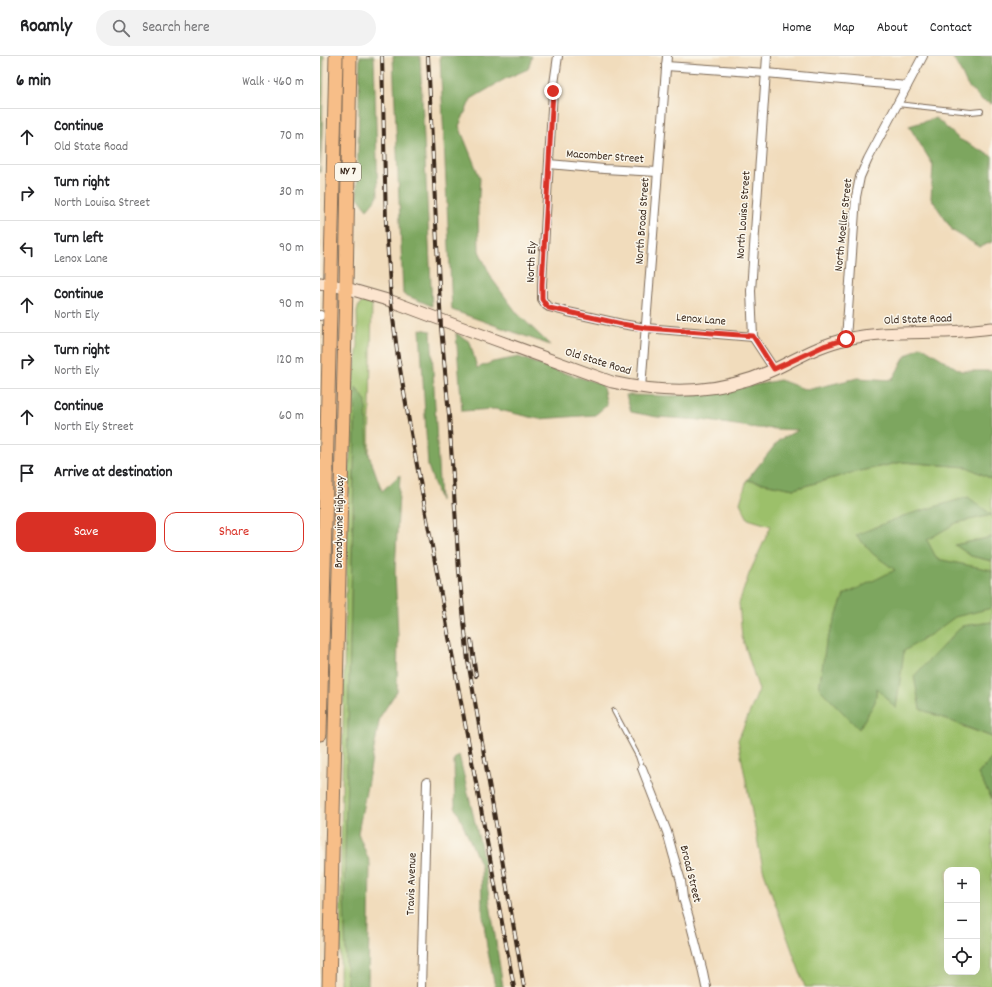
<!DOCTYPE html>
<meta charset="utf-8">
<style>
:root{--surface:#fff;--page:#f2f2f2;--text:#202124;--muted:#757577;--line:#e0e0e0;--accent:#d93025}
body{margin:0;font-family:Dekko,sans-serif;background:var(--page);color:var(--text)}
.controls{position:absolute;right:12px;bottom:12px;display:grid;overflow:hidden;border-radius:8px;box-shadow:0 4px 16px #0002}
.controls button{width:36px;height:36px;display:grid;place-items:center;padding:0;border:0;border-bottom:1px solid var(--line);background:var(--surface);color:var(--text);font:20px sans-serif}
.stop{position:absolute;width:12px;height:12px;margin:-9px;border:3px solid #d93025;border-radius:50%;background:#fff}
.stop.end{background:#d93025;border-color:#fff;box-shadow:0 1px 4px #0008}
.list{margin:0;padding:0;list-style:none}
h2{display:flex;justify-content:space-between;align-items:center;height:52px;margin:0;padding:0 16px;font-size:17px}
h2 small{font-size:13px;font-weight:400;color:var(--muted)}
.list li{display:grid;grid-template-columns:26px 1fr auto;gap:12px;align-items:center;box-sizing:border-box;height:56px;padding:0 16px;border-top:1px solid var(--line)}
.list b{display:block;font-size:15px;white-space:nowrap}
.list p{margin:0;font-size:13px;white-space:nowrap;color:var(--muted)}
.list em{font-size:13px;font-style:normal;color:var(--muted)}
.actions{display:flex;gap:8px;padding:12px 16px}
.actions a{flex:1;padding:9px 0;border:1px solid var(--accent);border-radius:12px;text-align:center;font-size:14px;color:var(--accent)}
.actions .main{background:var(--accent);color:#fff}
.icon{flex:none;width:22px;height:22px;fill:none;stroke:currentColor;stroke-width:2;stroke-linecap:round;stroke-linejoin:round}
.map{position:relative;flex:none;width:672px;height:931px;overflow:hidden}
header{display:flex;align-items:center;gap:24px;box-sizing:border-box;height:56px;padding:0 20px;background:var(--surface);border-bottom:1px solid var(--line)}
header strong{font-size:19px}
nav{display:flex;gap:22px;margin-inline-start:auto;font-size:14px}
.search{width:280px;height:36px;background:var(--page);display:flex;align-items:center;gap:10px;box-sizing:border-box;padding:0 14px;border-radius:22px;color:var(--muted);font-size:15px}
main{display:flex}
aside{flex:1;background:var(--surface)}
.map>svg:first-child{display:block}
.green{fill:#9cc06a;stroke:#6c7544;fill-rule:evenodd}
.forest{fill:#7da65e;stroke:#5c683e}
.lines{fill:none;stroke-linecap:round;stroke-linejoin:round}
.lane-casing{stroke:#7b6855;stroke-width:6}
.street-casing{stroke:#7b6855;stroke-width:10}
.secondary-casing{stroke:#7b6855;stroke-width:13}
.primary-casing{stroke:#7b6855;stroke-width:15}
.lane{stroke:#fff;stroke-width:4}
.street{stroke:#fff;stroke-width:8}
.secondary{stroke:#fce5cf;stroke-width:11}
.primary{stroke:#f7be88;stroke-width:13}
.rail-casing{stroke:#3b2a1e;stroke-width:4}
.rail{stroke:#fbf7ec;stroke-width:2.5;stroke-dasharray:8;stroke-linecap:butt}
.route{stroke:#d93025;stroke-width:5}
.labels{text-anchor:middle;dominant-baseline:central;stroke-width:3;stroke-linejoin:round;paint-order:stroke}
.shield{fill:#fbf7ec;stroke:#75685c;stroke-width:1}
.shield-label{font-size:11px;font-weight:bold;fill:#3b2a1e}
.street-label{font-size:12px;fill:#3b2a1e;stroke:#fbf7ec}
</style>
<header>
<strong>Roamly</strong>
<div class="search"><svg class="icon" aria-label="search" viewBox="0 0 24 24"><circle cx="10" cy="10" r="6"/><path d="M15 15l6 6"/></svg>Search here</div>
<nav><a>Home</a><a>Map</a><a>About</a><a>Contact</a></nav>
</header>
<main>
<aside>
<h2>6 min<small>Walk · 460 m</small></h2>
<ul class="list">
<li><svg class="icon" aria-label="ahead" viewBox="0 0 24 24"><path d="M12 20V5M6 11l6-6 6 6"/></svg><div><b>Continue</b><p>Old State Road</p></div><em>70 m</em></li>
<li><svg class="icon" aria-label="right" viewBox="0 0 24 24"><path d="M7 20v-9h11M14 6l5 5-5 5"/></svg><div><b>Turn right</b><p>North Louisa Street</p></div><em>30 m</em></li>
<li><svg class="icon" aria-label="left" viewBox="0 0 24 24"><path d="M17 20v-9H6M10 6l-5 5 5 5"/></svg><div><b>Turn left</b><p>Lenox Lane</p></div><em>90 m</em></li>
<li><svg class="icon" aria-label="ahead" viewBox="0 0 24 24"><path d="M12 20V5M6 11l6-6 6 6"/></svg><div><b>Continue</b><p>North Ely</p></div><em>90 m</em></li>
<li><svg class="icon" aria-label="right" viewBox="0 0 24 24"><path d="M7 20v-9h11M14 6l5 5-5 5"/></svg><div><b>Turn right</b><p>North Ely</p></div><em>120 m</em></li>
<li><svg class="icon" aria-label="ahead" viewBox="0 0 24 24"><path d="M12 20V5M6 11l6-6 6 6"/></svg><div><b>Continue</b><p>North Ely Street</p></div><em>60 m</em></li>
<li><svg class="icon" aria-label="arrive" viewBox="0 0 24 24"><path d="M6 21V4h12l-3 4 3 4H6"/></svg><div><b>Arrive at destination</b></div></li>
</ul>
<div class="actions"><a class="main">Save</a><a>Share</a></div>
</aside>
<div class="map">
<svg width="672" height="931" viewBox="0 0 672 931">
<rect width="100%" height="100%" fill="#fbf7ec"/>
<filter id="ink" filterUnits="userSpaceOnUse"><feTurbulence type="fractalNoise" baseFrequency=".025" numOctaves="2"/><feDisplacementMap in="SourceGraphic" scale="8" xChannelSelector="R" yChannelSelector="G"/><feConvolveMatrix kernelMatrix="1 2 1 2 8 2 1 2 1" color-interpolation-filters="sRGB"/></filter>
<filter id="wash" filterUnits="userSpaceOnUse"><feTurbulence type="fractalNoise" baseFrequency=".012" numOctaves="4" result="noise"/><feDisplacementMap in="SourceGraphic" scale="16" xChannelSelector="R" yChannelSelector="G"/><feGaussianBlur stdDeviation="0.9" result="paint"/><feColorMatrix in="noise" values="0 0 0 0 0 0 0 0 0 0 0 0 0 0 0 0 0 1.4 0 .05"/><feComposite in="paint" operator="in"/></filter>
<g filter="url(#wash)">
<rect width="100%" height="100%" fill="#f1dcbc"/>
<g class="green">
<path d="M 46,244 L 52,246 L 49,400 L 36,332 L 24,842 L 27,931 L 20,931 L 21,789 L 25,568 L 32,334 L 38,289 L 37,256 L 39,249 Z"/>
<path d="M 582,406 L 648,411 L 672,423 L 672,481 L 636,489 L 651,500 L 672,505 L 672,566 L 642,570 L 642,670 L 672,681 L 672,702 L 658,718 L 672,743 L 672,931 L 485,931 L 443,813 L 418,684 L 439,634 L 422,581 L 419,547 L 429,518 L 451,470 L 428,463 L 420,447 L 427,424 L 474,433 L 531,417 ZM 627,814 L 657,814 L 657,916 L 627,916 Z"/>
</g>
<g class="forest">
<path d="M 0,0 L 4,0 L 2,78 L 0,117 Z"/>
<path d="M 40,0 L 54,0 L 58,140 L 47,153 L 37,140 Z"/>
<path d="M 73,0 L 100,0 L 112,250 L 83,238 Z"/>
<path d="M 120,0 L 212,0 L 208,13 L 185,23 L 151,43 L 139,70 L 160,122 L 158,156 L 159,195 L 172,223 L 197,257 L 230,289 L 132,254 Z"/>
<path d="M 641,0 L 672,0 L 672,48 L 661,44 L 647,29 L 642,18 L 633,2 Z"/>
<path d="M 616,62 L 639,83 L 672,100 L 672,186 L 660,191 L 633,175 L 611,142 L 613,109 L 589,70 Z"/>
<path d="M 100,273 L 111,275 L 120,445 L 108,410 Z"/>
<path d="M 136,277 L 150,286 L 157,312 L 173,306 L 199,301 L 234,314 L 282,328 L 287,349 L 275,359 L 219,363 L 175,353 L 142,355 Z"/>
<path d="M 601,290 L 641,315 L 672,315 L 672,423 L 647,411 L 582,406 L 531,417 L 474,433 L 427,424 L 459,384 L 478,374 L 437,372 L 381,364 L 337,361 L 311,356 L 306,339 L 353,340 L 399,336 L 460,324 L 487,334 L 538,322 L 572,324 L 585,301 Z"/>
<path d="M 36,331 L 46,345 L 48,396 L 62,435 L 80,419 L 75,516 L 78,580 L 77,635 L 60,661 L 38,777 L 50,807 L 48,931 L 27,931 L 24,842 Z"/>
<path d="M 648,441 L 672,459 L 636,467 L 607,484 L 617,503 L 672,514 L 672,552 L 635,561 L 613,577 L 584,595 L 576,653 L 557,632 L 555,646 L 539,673 L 499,632 L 506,587 L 524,539 L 575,514 L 553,498 L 536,479 L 583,460 Z"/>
<path d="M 672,481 L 672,505 L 651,500 L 635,489 Z"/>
<path d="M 672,566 L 672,681 L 600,653 L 594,620 L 642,570 Z"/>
<path d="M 139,699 L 162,796 L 183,931 L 175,931 L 167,891 L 162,852 L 161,810 L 135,750 L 134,703 Z"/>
<path d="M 672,702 L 672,743 L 658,718 Z"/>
</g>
</g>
<g filter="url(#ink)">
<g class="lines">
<defs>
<g id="lane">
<path d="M 577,48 L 651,56 L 661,55"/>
<path d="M 294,655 L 318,700 L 322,712"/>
</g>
<g id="street">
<path d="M 238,0 L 233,35 L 222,228 L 222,243 L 226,249 L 229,251 L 248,256 L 302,268 L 326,272 L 433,281"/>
<path d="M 447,0 L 431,235 L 433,281 L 454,313"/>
<path d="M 346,10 L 446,17 L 587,30"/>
<path d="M 229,108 L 284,113 L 338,116"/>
<path d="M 0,260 L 0,259"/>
<path d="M 526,283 L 536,141 L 540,121 L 548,103 L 603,0"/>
<path d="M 321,332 L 347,0"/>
<path d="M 322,712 L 347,776 L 353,798 L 361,825 L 363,842 L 369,862 L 383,916 L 386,931"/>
<path d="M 101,931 L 107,726"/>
</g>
<path id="secondary" d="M 0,227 L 26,232 L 71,245 L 143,272 L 292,326 C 349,339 401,338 455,313 C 478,302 501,288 527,283 C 558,276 589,277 621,276 C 638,276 655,274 672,272"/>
<g id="primary">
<path d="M 0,678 L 16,0"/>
<path d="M 9,931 L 12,798 L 26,232 L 30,0"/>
</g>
</defs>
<use href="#lane" class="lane-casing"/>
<use href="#street" class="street-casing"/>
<use href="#secondary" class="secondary-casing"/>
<use href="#primary" class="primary-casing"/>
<use href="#lane" class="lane"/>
<use href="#street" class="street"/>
<use href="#secondary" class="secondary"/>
<use href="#primary" class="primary"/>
<defs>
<g id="rail">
<path d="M 62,0 L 66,167 L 71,245 L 77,295 L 91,377 L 194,931"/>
<path d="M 108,0 L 121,271 L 129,359 L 139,515 L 148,605 L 204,931"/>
<path d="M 151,584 L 156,620"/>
</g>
</defs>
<use href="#rail" class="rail-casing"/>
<use href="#rail" class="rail"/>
</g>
</g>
<g class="lines" filter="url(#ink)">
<path class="route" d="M 233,35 L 222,228 L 222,243 L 226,249 L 229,252 L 248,256 L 302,268 L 326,272 L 433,280 L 454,313 L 504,290 L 526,283"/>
</g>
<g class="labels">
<rect class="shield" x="15" y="107" width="26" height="18" rx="3"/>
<g class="shield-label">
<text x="28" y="116">NY 7</text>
</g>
<g class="street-label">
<text transform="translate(285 101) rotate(4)">Macomber Street</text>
<text transform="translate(424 159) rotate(-86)">North Louisa Street</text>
<text transform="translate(323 165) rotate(-86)">North Broad Street</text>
<text transform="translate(524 169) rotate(-84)">North Moeller Street</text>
<text transform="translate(212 206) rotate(-87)">North Ely</text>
<text transform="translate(381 264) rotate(5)">Lenox Lane</text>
<text transform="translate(598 264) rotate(-2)">Old State Road</text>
<text transform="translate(278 306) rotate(17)">Old State Road</text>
<text transform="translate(20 466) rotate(-89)">Brandywine Highway</text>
<text transform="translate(370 818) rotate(76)">Broad Street</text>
<text transform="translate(92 828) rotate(-88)">Travis Avenue</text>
</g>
</g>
</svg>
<div class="controls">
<button>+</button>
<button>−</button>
<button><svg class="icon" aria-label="locate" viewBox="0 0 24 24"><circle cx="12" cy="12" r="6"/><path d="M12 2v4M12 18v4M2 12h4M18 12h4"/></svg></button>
</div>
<div class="stop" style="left:526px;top:283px"></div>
<div class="stop end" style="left:233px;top:35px"></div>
</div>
</main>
